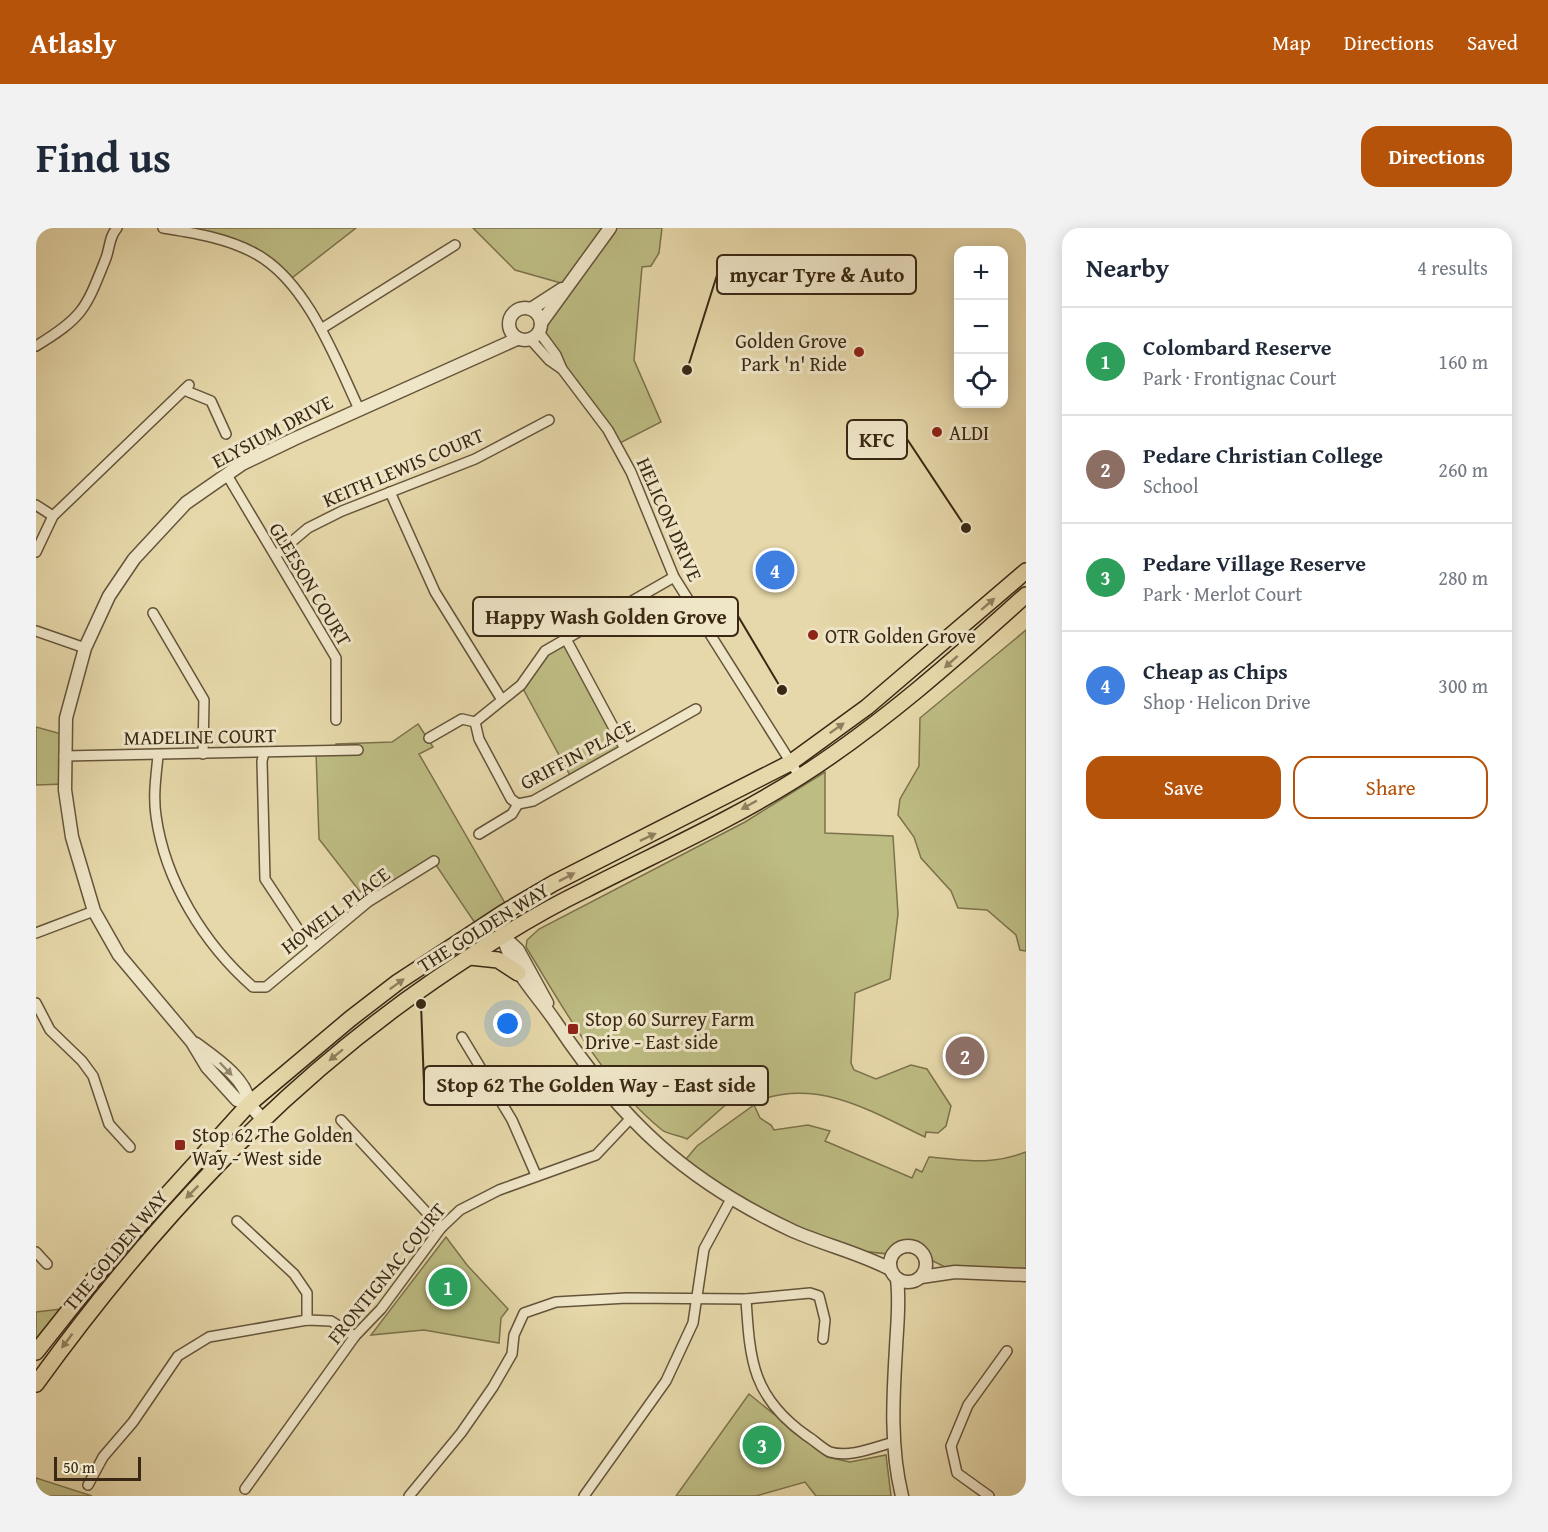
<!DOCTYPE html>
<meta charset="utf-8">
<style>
:root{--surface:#fff;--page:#f2f2f3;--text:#1f2937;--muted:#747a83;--line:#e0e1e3;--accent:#b45309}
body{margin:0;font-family:"Gentium Book Plus",serif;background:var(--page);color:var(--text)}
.controls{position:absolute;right:18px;top:18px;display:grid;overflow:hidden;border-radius:12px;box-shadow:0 3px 15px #0003}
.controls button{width:54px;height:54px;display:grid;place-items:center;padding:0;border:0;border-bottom:2px solid var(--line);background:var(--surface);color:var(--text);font:30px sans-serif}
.scale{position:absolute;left:18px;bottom:15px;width:87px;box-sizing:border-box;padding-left:6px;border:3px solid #3a2814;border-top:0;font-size:16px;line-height:21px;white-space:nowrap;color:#3a2814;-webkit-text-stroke:4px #efe6c8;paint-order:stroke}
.you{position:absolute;left:472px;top:796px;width:21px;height:21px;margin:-15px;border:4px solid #fff;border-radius:50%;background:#1a73e8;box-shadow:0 0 0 9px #1a73e833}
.badge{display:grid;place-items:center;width:39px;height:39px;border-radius:50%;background:var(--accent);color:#fff;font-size:20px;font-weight:700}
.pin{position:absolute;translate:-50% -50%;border:3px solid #fff;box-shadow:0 2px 6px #0006}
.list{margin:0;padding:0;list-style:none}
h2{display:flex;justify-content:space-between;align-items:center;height:78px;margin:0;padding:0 24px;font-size:26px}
h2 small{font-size:20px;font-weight:400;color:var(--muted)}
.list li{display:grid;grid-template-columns:39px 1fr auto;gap:18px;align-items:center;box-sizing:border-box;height:108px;padding:0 24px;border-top:2px solid var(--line)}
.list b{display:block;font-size:22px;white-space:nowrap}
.list p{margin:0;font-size:20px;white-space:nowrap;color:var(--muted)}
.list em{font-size:20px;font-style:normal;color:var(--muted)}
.actions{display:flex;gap:12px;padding:18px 24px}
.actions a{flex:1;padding:14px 0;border:2px solid var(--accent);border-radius:18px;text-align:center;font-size:21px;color:var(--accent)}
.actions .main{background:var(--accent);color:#fff}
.icon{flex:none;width:33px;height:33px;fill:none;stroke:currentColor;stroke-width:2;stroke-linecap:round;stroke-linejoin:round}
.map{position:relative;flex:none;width:990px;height:1268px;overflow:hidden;border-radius:18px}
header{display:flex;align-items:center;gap:36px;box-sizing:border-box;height:84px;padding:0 30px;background:var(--accent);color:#fff}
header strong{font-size:28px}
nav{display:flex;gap:33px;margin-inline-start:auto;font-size:21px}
.intro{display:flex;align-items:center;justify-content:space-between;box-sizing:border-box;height:144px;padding:0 36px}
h1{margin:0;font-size:42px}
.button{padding:15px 27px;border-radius:18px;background:var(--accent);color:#fff;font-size:21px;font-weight:700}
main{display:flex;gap:36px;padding:0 36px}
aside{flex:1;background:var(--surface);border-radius:18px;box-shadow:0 3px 15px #0003}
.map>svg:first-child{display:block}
.green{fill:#bdbc83;stroke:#7c724c;stroke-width:1.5}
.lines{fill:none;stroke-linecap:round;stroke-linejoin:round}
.minor-casing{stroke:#65543a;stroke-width:12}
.tertiary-casing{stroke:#65543a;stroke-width:15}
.primary-casing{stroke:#3a2814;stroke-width:18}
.minor{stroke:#efe6c8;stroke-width:9}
.tertiary{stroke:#efe6c8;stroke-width:12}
.primary{stroke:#e6d8aa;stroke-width:15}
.oneway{fill:#90805f}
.oneway2{fill:#94876e}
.poi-dot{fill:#8f2418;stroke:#efe6c8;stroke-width:2}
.labels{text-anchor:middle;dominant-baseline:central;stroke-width:6;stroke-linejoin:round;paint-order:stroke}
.poi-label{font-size:20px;fill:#3a2814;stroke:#efe6c8;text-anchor:start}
.street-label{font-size:20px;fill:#3a2814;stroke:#efe6c8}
.leader{fill:none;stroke:#3a2814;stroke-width:2}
.callout-dot{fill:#3a2814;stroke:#efe6c8;stroke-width:2}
.callout{fill:#efe6c8;stroke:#3a2814;stroke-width:2}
.callout-label{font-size:21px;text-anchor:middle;font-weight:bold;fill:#3a2814}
</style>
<header>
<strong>Atlasly</strong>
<nav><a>Map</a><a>Directions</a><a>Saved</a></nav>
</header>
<div class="intro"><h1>Find us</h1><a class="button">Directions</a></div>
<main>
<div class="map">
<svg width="990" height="1268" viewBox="0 0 990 1268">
<rect width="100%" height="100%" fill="#e6d8aa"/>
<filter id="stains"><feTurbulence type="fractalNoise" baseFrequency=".00333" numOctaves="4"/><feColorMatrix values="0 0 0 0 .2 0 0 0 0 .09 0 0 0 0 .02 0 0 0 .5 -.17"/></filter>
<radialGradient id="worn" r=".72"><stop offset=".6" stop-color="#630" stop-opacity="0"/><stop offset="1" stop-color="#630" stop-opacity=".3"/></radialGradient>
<g class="green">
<path d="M 127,0 L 320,0 L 252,53 L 219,25 Z"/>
<path d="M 437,0 L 626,0 L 623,25 L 615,38 L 606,39 L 598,132 L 625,194 L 580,217 L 503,104 L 532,57 L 479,42 Z"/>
<path d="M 990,402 L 990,723 L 984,722 L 980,707 L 951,682 L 922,680 L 915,663 L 885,630 L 878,609 L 862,587 L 864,571 L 883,538 L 884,490 Z"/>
<path d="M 530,411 L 589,521 L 536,551 L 485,457 L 509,423 Z"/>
<path d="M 382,496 L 397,519 L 383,526 L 473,682 L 443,701 L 398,634 L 332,674 L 283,611 L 280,524 L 300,523 L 300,516 L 356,514 Z"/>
<path d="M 0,499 L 29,507 L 29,556 L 0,557 Z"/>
<path d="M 789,544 L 789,605 L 857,608 L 862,686 L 854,751 L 819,765 L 815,835 L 818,842 L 840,851 L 875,837 L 891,841 L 915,878 L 910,898 L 902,905 L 890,904 L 889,909 C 838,885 788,853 730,870 L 721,849 L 651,911 C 644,907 633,907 626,902 C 567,854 529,782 490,719 L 491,712 L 503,701 L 709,594 Z"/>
<path d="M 718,877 L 724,890 L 735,897 L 738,902 L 772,897 L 794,903 L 789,913 L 876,950 L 880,941 L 886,944 L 893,929 C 931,932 952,938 990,924 L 990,1046 L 919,1044 L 889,1029 L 875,1018 L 864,1019 L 857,1026 C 782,1025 707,974 645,937 L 661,918 Z"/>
<path d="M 410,1009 L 431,1037 L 472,1081 L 465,1090 L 463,1115 L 388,1102 L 335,1107 Z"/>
<path d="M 34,1080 L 0,1124 L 0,1084 Z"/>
<path d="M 713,1166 L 791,1229 L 814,1234 L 850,1227 L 855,1268 L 780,1268 L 769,1254 L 720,1268 L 640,1268 Z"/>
<path d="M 0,1250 L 56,1268 L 0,1268 Z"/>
</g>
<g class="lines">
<defs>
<g id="minor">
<path d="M 127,0 C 158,5 192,10 220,26 C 271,54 299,130 323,181"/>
<path d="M 285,101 L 419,17"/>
<path d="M 503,104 L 520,127 L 526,141 L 572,202 L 595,244 L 638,349 L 764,549"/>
<path d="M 495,112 L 513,132 L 526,141"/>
<path d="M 0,118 C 48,89 50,80 70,30 C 74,19 73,9 81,0"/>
<path d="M 148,162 L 175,173 L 190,206"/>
<path d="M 191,247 L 300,430 L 300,492"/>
<path d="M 354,264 L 399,364 L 466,472"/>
<path d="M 0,277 L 17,288"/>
<path d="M 0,324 L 17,288 L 153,157"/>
<path d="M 240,327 L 272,300 L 306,283 L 439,231 L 513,192"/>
<path d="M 117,385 L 168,472 L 167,526"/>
<path d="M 0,403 L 49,420"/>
<path d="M 530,411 L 589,521"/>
<path d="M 393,510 L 426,491 L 439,494"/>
<path d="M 228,525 L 226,533 L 229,651 L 264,704 L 279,718"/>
<path d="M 28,528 L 322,522"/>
<path d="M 122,528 C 120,548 117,568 120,588 C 129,653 168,716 217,759 L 230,759 L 332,674 L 398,633"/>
<path d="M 482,576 L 475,571 L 443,511 L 439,494 L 485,457 L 509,423 L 638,349"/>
<path d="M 482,576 L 497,573 L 660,481"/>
<path d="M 443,606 L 476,586 L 482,576"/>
<path d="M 0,705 L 58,683"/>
<path d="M 0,775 L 14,802 L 46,833 L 57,848 L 73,896 L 94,919"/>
<path d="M 426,809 L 476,892 L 500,947"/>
<path d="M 305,892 L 405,1000"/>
<path d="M 201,993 L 258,1046 L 271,1065 L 271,1092"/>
<path d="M 0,1024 L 11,1036"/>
<path d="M 710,1071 C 714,1133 716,1169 771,1208 C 778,1212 787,1221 794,1224 C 814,1230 839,1219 858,1214"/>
<path d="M 52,1257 L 67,1229 L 97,1194 L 142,1128 L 173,1109 L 271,1092 L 295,1093 L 319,1108"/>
<path d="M 209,1261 L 319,1108 L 345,1081 L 405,1000 L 424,982 L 463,962 L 560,927 L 594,891"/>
<path d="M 373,1268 L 425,1205 L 457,1159 L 476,1126 L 478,1107 L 488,1085 L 520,1074 L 591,1070 L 710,1071 L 774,1065 L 783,1068 L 789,1092 L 787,1111"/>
<path d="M 548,1268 L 630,1153 L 657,1095 L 668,1021 L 695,971"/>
<path d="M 953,1268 L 921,1245 L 915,1218 L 932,1177 L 971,1123"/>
</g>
<g id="tertiary">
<circle cx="489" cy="96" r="16"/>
<path d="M 495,81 L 526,61"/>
<path d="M 505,95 L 574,0"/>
<path d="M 467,708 C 476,744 501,766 521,796 C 586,893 650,953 757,1003 C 789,1017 823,1025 854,1041"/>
<path d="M 467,708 L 482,722 L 511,775"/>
<path d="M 160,816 C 179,830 211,851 213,876"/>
<path d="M 227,892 L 213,876 L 201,872 L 171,839 L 156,814 L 83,727 L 58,683 L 36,609 L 29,562 L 30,490 L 49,420 L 73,368 L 98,331 L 150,275 L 206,236 L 258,211 L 481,111"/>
<circle cx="872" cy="1036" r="18"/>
<path d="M 885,1049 L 919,1044 L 990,1047"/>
<path d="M 861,1051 C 864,1075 861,1097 860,1120 C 857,1169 854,1220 866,1268"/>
</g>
<g id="primary">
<path d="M 434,729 L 462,732 L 482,745"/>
<path d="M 0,1124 L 81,1022 L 213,876 L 314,791 L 362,754 L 467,685 L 518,655 L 754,535 L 831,479 L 990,343"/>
<path d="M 0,1156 C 113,1000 241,860 400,751 C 447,719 497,687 549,662 C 621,625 696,592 765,548 C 846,496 918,432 990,367"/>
</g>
</defs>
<use href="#minor" class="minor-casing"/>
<use href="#tertiary" class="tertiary-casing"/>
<use href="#primary" class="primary-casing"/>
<use href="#minor" class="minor"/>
<use href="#tertiary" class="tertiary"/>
<use href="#primary" class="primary"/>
</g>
<defs><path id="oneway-solid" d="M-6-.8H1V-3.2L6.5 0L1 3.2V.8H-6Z" transform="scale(1.5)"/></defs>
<g class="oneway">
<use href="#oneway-solid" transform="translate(952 376) rotate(-41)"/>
<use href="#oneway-solid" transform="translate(915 434) rotate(138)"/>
<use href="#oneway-solid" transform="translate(801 500) rotate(-35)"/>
<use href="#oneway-solid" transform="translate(713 577) rotate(151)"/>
<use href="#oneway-solid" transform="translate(612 609) rotate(-25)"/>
<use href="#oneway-solid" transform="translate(531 649) rotate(-27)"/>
<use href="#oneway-solid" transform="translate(361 756) rotate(-36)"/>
<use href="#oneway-solid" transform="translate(300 827) rotate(141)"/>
<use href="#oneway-solid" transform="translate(156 964) rotate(135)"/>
<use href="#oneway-solid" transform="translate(31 1113) rotate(127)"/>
</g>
<use class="oneway2" href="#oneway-solid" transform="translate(190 841) rotate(46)"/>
<g class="poi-dot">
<circle cx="823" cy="124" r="6"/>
<circle cx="901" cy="204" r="6"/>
<circle cx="777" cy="407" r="6"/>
<rect x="531" y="795" width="12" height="12" rx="3"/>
<rect x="138" y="911" width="12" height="12" rx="3"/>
</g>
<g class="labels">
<g class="poi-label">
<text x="811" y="112" text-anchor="end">Golden Grove<tspan x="811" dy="23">Park 'n' Ride</tspan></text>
<text x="913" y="204">ALDI</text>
<text x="789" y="407">OTR Golden Grove</text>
<text x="549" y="790">Stop 60 Surrey Farm<tspan x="549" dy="23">Drive - East side</tspan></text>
<text x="156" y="906">Stop 62 The Golden<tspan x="156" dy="23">Way - West side</tspan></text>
</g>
<g class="street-label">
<text transform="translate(236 203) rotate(-28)">ELYSIUM DRIVE</text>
<text transform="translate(367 239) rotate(-23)">KEITH LEWIS COURT</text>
<text transform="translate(634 291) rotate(66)">HELICON DRIVE</text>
<text transform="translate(275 356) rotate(59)">GLEESON COURT</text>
<text transform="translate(164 508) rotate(-1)">MADELINE COURT</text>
<text transform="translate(541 526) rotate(-28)">GRIFFIN PLACE</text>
<text transform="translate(299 682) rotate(-37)">HOWELL PLACE</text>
<text transform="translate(447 699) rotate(-32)">THE GOLDEN WAY</text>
<text transform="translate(79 1022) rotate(-50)">THE GOLDEN WAY</text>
<text transform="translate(350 1045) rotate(-51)">FRONTIGNAC COURT</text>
</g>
</g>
<path class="leader" d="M651 142L681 47M930 300L871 211M746 462L702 388M385 776L388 857"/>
<g class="callout-dot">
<circle cx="651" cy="142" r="6"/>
<circle cx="930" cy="300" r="6"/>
<circle cx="746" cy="462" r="6"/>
<circle cx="385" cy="776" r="6"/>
</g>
<g class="callout">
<rect x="681" y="27" width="199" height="39" rx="6"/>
<rect x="811" y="192" width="60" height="39" rx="6"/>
<rect x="437" y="369" width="265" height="39" rx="6"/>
<rect x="388" y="838" width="344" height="39" rx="6"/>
</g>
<g class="callout-label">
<text x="781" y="54">mycar Tyre &amp; Auto</text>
<text x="841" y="219">KFC</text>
<text x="570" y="396">Happy Wash Golden Grove</text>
<text x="560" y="864">Stop 62 The Golden Way - East side</text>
</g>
<rect width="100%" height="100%" filter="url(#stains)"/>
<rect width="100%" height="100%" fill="url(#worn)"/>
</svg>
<div class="controls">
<button>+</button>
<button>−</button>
<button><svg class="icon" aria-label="locate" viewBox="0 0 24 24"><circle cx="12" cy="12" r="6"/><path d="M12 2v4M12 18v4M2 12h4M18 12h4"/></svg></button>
</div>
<div class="scale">50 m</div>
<div class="you"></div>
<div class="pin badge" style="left:412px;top:1059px;background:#2e9e5b">1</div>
<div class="pin badge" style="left:929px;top:828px;background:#8d6e63">2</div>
<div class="pin badge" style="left:726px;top:1217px;background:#2e9e5b">3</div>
<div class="pin badge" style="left:739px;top:342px;background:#3f7fe0">4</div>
</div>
<aside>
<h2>Nearby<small>4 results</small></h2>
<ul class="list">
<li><span class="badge" style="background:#2e9e5b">1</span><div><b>Colombard Reserve</b><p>Park · Frontignac Court</p></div><em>160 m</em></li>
<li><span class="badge" style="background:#8d6e63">2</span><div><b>Pedare Christian College</b><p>School</p></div><em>260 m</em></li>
<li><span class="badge" style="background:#2e9e5b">3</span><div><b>Pedare Village Reserve</b><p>Park · Merlot Court</p></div><em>280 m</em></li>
<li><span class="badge" style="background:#3f7fe0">4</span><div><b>Cheap as Chips</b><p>Shop · Helicon Drive</p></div><em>300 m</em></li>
</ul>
<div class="actions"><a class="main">Save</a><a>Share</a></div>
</aside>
</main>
